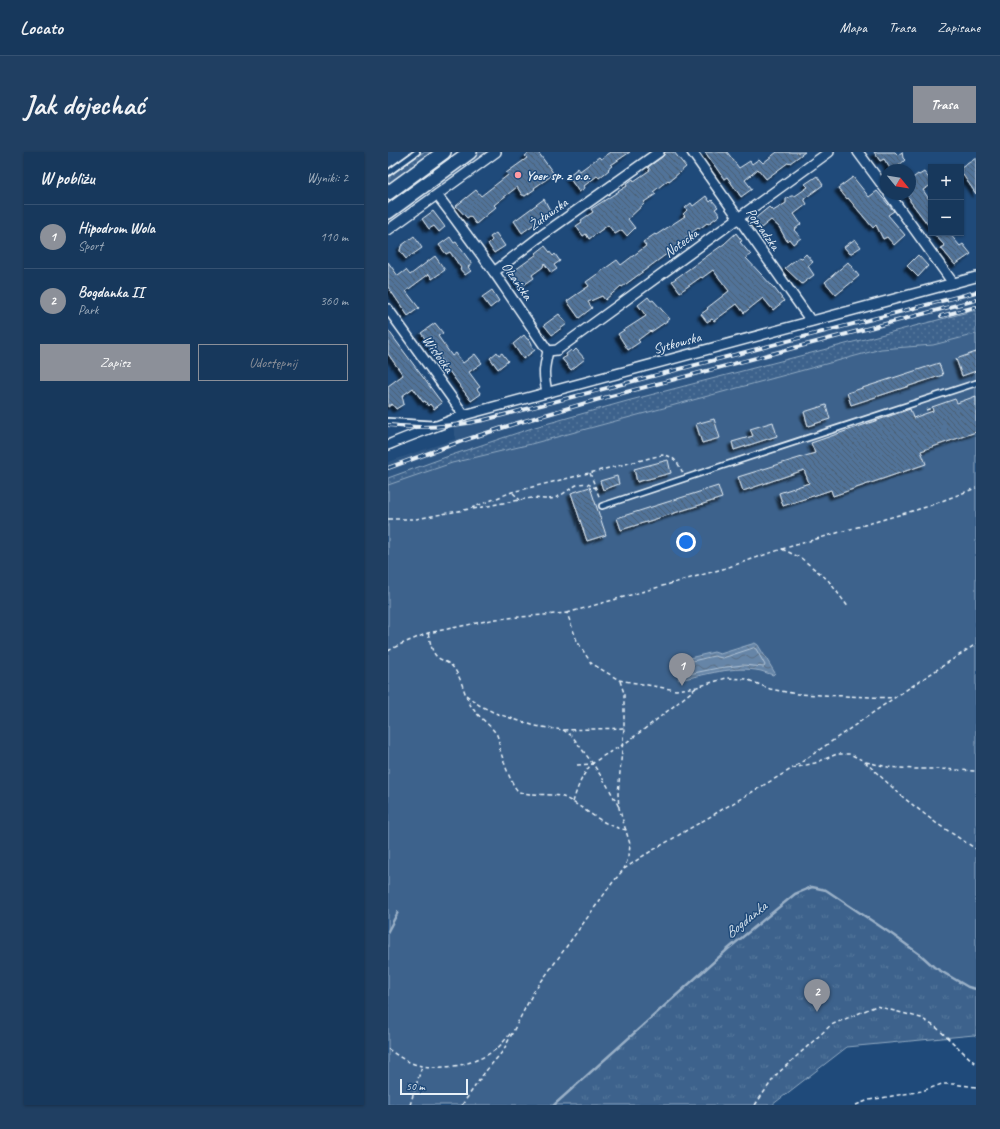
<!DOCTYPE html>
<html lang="pl">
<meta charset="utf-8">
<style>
:root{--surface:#17385c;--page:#203f62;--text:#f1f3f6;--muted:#9eacbb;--line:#365272;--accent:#8c9099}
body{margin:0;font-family:Caveat,sans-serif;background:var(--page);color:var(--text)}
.controls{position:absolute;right:12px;top:12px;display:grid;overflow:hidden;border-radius:0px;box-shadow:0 1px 3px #0004}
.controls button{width:36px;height:36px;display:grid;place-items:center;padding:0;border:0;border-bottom:1px solid var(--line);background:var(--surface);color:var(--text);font:20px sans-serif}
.compass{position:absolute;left:492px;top:12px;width:36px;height:36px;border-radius:50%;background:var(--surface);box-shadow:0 1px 3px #0004;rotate:120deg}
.scale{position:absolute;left:12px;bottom:10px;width:68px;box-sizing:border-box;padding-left:4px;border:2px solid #e8f1f8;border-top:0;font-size:11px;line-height:14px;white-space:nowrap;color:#e8f1f8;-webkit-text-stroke:3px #1f4a7a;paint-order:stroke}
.you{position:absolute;left:298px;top:390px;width:14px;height:14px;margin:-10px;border:3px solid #fff;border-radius:50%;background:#1a73e8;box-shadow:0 0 0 6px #1a73e833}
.badge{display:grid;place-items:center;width:26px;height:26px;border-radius:50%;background:var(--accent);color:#fff;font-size:13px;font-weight:700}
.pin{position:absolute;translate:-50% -33px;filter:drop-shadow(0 1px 2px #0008)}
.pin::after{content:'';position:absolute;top:21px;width:14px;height:12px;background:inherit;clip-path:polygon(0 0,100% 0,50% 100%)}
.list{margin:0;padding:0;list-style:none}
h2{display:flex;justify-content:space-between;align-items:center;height:52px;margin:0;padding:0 16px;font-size:17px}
h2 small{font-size:13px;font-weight:400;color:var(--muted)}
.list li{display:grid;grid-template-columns:26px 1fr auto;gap:12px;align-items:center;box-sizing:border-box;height:64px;padding:0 16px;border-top:1px solid var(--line)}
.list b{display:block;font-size:15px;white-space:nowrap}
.list p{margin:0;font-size:13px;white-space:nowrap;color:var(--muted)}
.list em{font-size:13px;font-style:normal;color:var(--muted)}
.actions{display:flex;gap:8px;padding:12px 16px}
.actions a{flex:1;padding:9px 0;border:1px solid var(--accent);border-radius:0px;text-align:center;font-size:14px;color:var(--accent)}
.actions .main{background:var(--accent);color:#fff}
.map{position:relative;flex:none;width:588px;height:953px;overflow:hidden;border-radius:0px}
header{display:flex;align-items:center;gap:24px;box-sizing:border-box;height:56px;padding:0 20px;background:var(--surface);border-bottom:1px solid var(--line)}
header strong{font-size:19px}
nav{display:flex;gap:22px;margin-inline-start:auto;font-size:14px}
.intro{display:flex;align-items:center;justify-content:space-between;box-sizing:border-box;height:96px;padding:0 24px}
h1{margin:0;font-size:28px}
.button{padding:10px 18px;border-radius:0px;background:var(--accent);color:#fff;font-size:14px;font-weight:700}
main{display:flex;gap:24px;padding:0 24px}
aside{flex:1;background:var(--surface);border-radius:0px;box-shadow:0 1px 3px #0004}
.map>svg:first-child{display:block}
.built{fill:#2e5683}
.grass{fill:url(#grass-dots);stroke:#92aac2}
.park{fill:url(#park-tufts);stroke:#92aac2}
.pitch{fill:#3c628c;stroke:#92aac2}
.water{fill:url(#water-waves);stroke:#9ab0c7}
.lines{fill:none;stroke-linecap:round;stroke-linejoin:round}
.shore{stroke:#b4c6d8;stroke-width:1}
.stream{stroke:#9ab0c7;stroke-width:2.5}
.building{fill:url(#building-back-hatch);stroke:#e8f1f8;filter:url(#shadow)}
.service-casing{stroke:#e8f1f8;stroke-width:8}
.minor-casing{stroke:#e8f1f8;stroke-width:12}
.secondary-casing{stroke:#e8f1f8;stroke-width:16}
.path{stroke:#e8f1f8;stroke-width:1.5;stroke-dasharray:4 3;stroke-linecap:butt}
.service{stroke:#1f4a7a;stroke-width:4.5}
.minor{stroke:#1f4a7a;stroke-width:9}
.secondary{stroke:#1f4a7a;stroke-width:13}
.rail-casing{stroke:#e8f1f8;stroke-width:4}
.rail{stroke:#1f4a7a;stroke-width:2.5;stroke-dasharray:8;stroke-linecap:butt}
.poi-dot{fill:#ff9aa2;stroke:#1f4a7a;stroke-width:1.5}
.labels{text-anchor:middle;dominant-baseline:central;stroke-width:3;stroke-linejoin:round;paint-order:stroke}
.poi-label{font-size:14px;font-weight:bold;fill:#e8f1f8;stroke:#1f4a7a;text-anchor:start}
.street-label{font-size:14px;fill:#e8f1f8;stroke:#1f4a7a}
.water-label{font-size:15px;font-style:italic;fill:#d4e1ec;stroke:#1f4a7a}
</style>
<header>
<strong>Locato</strong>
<nav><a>Mapa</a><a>Trasa</a><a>Zapisane</a></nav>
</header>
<div class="intro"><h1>Jak dojechać</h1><a class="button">Trasa</a></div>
<main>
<aside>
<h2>W pobliżu<small>Wyniki: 2</small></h2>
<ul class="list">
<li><span class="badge">1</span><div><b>Hipodrom Wola</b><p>Sport</p></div><em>110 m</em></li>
<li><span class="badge">2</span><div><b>Bogdanka II</b><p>Park</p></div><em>360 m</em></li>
</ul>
<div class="actions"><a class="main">Zapisz</a><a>Udostępnij</a></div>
</aside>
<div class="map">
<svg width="588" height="953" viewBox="0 0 588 953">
<defs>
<pattern id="grass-dots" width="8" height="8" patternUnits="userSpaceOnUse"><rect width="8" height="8" fill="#3c628c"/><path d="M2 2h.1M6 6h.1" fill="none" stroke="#58799d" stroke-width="1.8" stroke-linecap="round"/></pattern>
<pattern id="park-tufts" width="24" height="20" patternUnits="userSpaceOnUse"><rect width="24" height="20" fill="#3c628c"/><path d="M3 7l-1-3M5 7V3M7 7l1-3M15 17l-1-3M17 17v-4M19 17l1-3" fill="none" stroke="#58799d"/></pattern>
<pattern id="water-waves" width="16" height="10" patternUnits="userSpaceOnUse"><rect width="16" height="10" fill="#6685a7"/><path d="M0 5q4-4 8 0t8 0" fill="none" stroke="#596d82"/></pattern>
<pattern id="building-back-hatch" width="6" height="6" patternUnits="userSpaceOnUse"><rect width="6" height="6" fill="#517399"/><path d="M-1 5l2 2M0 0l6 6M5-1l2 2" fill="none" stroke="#4c5e72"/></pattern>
<filter id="shadow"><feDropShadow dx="-3.5" dy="3.5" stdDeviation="1" flood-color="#0009"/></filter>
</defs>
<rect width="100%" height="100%" fill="#1f4a7a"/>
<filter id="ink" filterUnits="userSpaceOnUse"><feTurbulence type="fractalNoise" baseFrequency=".025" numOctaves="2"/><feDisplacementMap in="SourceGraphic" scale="8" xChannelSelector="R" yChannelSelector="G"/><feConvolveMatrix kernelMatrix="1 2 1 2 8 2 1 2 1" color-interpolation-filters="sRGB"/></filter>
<g filter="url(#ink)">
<path class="built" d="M 588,137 L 588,158 L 239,249 L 147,275 L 58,305 L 0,326 L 0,310 L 67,287 L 65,272 L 96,267 L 453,174 Z"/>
<g class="grass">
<path d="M 35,0 L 47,0 L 0,34 L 0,25 Z"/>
<path d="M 90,0 L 104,0 L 0,76 L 0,66 Z"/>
<path d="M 48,13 L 51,13 L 52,14 L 0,54 L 0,47 Z"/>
<path d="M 588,158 L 588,200 L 0,429 L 0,326 L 58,305 L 147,275 L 239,249 Z"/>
</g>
<path class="park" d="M 424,735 L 438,738 L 505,783 L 534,804 L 546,815 L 580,835 L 588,837 L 588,884 L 586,883 L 459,895 L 384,953 L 166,953 L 340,797 L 407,742 Z"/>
<path class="pitch" d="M 588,182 L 588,837 L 580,835 L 546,815 L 534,804 L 505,783 L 438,738 L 424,735 L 407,742 L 340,797 L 166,953 L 0,953 L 0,333 L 64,311 L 143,292 L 493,197 L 545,193 Z"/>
<path class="water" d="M 367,491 L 370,493 L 387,521 L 385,523 C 381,522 377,520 373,519 C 346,513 317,523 291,528 C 289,521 289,515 293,508 L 326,500 L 332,502 Z"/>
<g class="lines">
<path class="shore" d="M 366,496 L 368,497 L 377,513 L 376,515 L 355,513 L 330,516 L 296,523 L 294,522 L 294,515 L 296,511 L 326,504 L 334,506 Z"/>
<g class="stream">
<path d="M 0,779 L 10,760"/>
<path d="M 166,953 L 340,797 L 407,742 L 424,735 L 438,738 L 505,783 L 534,804 L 546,815 L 580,835 L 588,837"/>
</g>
</g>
<g class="building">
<path d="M 142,0 L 150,0 L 166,22 L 146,36 L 147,37 L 137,44 L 135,43 L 134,43 L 129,35 L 106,53 L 108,55 L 88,72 L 82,64 L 79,66 L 68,54 L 88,38 L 93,44 L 120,23 L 118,21 L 139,6 L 137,4 Z"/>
<path d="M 223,0 L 242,0 L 223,13 L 224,14 L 220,17 L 221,18 L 211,26 L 209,24 L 196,34 L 197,36 L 191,40 L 180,24 L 190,16 L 192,19 L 211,5 L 213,7 Z"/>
<path d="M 277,0 L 286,0 L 298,15 L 285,26 L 281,29 L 280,28 L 265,40 L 268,42 L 256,50 L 257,51 L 240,67 L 247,76 L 239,84 L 234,78 L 227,82 L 220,73 L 201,87 L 198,82 L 195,84 L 188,74 L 194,70 L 193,68 L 205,60 L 203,57 L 239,34 L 238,32 L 245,27 L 246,29 L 262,18 L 260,15 L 274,5 L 276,3 Z"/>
<path d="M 317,0 L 339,0 L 351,16 L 362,9 L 364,12 L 371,7 L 375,11 L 389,0 L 417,0 L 402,11 L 401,10 L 378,27 L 370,17 L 357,28 L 364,37 L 353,45 L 339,25 L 336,27 Z"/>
<path d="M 486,0 L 507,0 L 510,3 L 514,0 L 515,6 L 517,8 L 506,18 L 503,18 L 496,7 L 492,9 Z"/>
<path d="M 588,6 L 588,42 L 573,20 L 573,16 Z"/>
<path d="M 536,20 L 543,29 L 543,33 L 535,38 L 543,50 L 543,77 L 522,49 L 522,47 L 517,42 L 522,42 L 522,28 L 530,22 L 531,23 Z"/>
<path d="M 429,24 L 435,33 L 416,47 L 419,52 L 406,62 L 413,72 L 406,78 L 413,86 L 405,92 L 401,87 L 399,89 L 391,75 L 383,68 L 373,76 L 365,68 L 381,55 L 385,59 L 398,51 L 398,47 L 403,44 L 407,44 L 420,35 L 417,32 Z"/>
<path d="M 465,25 L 481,45 L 489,39 L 506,59 L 500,63 L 517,83 L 506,93 L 499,85 L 495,87 L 488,73 L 485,76 L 460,46 L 459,47 L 450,36 Z"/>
<path d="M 318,44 L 322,50 L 324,48 L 330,55 L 327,57 L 332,63 L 320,72 L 319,71 L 311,77 L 310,76 L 297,86 L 299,87 L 234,135 L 233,134 L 217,148 L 214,144 L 200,150 L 204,156 L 191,166 L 179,149 L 201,134 L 198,130 L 229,108 L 233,113 L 258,94 L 255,90 L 267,82 L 268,83 L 297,64 L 295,62 L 299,58 L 297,56 L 303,51 L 305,54 Z"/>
<path d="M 156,47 L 163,60 L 134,81 L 126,69 Z"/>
<path d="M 45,59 L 57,75 L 51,80 L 46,74 L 41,77 L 34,67 Z"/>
<path d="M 108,81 L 117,94 L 106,101 L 100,92 L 104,88 L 102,85 Z"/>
<path d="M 348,81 L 354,89 L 352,90 L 363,103 L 358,106 L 387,137 L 396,149 L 385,158 L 375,146 L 356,161 L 349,152 L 326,169 L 324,167 L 319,170 L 313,162 L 320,157 L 319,156 L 341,139 L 325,118 L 314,126 L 313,125 L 292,140 L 284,129 L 336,92 Z"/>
<path d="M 545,81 L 561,81 L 572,94 L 575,92 L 583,102 L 567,113 L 553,96 L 557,94 Z"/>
<path d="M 26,84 L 34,96 L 18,107 L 12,99 L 13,94 Z"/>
<path d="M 62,85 L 66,91 L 68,90 L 84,112 L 80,115 L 83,119 L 77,123 L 72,117 L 73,116 L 62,100 L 58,102 L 51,93 Z"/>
<path d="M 467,87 L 473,95 L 462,102 L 456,95 Z"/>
<path d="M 157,94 L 165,104 L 167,102 L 172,109 L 166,113 L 169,117 L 163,121 L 156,111 L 155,115 L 144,123 L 146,126 L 133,135 L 123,121 L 149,102 L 148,101 Z"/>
<path d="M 418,102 L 425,110 L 420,114 L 426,123 L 414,132 L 397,116 L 411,105 L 414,106 Z"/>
<path d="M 530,103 L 540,114 L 530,125 L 519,114 Z"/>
<path d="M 47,104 L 57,118 L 44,127 L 41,122 L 18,139 L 31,156 L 20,164 L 0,135 L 0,110 L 10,124 L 18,118 L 22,123 Z"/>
<path d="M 460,110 L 471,124 L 448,143 L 437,130 Z"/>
<path d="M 104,138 L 111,149 L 102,156 L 94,145 Z"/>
<path d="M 260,145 L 263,149 L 265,148 L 282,167 L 263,180 L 262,179 L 250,188 L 252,190 L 240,198 L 230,182 L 258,164 L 250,153 Z"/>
<path d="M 171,162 L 179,172 L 164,183 L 156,173 Z"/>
<path d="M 47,171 L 55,181 L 50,184 L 64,204 L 68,201 L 75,211 L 87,202 L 94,211 L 81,220 L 92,235 L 89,237 L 93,242 L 83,249 L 33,181 Z"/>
<path d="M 0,178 L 54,251 L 46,257 L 42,252 L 40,254 L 37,249 L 35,250 L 25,236 L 14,244 L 16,252 L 8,257 L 4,252 L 0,255 L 0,234 L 15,223 L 0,202 Z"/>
<path d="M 136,183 L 139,187 L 142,188 L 144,192 L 144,194 L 147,198 L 135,207 L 125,192 Z"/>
<path d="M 188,197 L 197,207 L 183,218 L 174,207 L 179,204 L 178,202 L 183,198 L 185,200 Z"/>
<path d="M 109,200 L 111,203 L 114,201 L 120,209 L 110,217 L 102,206 Z"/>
<path d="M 588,200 L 588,219 L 574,224 L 568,207 Z"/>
<path d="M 551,211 L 555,223 L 463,253 L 459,241 Z"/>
<path d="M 588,244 L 588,280 L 533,299 L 538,312 L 445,344 L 443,338 L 395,354 L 391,341 L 421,331 L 416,318 L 355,339 L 350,325 L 427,301 L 423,291 L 522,257 L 525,266 L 545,259 L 544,255 L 567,247 L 569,251 Z"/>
<path d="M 438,253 L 442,267 L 420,274 L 416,260 Z"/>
<path d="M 326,267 L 332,286 L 314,291 L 308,272 Z"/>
<path d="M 385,270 L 389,284 L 346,298 L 344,290 L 365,284 L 362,277 Z"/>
<path d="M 280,308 L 283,321 L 249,330 L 246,317 Z"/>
<path d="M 229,324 L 231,332 L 215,338 L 212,329 Z"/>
<path d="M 330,334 L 334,346 L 233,378 L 229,366 Z"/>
<path d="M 202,335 L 218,383 L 199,389 L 183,341 Z"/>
</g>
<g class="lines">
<defs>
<g id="service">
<path d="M 0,21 L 29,0"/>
<path d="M 0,269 L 48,272"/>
<path d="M 214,354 L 334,314 L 588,231"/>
</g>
<g id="minor">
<path d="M 304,0 L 423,169"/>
<path d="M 470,0 L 498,38"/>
<path d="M 501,42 L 565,131"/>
<path d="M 49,43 L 62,60 L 106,120 L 160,199 C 156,217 155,221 159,240"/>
<path d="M 0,78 L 108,0"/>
<path d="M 106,120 L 150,86 L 271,0"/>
<path d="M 0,157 L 76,263"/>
<path d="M 160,199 L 169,198 L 441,0"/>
<path d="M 0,293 C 25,282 51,274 76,263 L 588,125"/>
</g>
<g id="secondary">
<path d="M 0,41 L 56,0"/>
<path d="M 0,60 L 82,0"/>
</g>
</defs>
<use href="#service" class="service-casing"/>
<use href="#minor" class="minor-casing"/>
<use href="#secondary" class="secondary-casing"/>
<g class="path">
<path d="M 538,258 L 544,256"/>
<path d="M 202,321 L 212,347"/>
<path d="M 125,341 L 132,348"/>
<path d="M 85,357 C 105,353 124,349 144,346 C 152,346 161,349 169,345 C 183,339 191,324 207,336"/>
<path d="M 0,367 L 28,367 L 81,357 L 124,340 L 274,303 C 287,304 289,310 295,321"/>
<path d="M 394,397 L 413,406 L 440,428 L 461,456"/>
<path d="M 179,461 L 338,416 L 394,397 L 538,355 L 588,336"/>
<path d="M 40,481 C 43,491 43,502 52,507 C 56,509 60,511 63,513 C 74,524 75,541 83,554 C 90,565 102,572 109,583 C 111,588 111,593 112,598 C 115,607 123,633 130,639 C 135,644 165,641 175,645 C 180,647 186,651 191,654 C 206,664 220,675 239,678"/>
<path d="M 0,499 L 11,493 L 40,481 L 108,467 L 179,461 L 189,489 L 203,511 L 231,528 L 288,538 L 309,535 L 338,526 L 358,527 L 382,537 L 409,542 L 506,546 L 588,492"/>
<path d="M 232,529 L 236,541 L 236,576 L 230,642 L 231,656 L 242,692 L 241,704 L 236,717"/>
<path d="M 78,543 L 91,553 L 107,561 L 147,574 L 175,578 L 236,576"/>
<path d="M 175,578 L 184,584 L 205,612 L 219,633 L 231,655"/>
<path d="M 478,610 L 500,615 L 527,617 L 552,617 L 588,619"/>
<path d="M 189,613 L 205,612"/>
<path d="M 408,614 L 506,546"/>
<path d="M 185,650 C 189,637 194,622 204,612 C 212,605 226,598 236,592 C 261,574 285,555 309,535"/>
<path d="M 0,897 C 10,904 23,913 35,914 C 59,918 89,912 108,897 C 114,893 118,886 123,881"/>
<path d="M 22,953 L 34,914"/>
<path d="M 74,953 L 97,920 L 115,899 L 145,841 L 225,730 L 236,717 L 255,704 L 405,616 L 427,611 L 449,602 L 462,602 L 476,609 L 516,646 L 548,671 L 588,697"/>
<path d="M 367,953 L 388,923 L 443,873 L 488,854 L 533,866 L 549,876 L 588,912"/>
<path d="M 468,953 L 481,948 L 534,939 L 554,932 L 565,932 L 588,935"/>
</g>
<use href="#service" class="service"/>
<use href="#minor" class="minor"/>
<use href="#secondary" class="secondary"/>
<defs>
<g id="rail">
<path d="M 553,164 L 588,155"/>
<path d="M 0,273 C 34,277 63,275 96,268 L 588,140"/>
<path d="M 0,316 L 74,289 L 126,272 L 208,248 L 588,148"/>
</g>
</defs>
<use href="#rail" class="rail-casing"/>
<use href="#rail" class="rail"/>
</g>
</g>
<circle class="poi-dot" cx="130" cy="23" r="4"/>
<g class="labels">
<g class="poi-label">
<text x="138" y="23">Yoer sp. z o.o.</text>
</g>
<g class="street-label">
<text transform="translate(160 62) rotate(-36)">Żuławska</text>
<text transform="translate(375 77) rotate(55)">Popradzka</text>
<text transform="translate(293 91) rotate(-36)">Notecka</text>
<text transform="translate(129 129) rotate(55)">Olzańska</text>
<text transform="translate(289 191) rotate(-15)">Sytkowska</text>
<text transform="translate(50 202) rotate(54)">Wisłocka</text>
</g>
<g class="water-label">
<text transform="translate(358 768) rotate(-39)">Bogdanka</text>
</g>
</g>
</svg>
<div class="controls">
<button>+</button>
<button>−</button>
</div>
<svg class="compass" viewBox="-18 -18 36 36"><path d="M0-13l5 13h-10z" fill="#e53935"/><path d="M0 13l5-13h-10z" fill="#9eacbb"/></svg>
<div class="scale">50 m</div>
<div class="you"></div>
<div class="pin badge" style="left:294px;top:534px">1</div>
<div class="pin badge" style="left:429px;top:860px">2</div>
</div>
</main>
